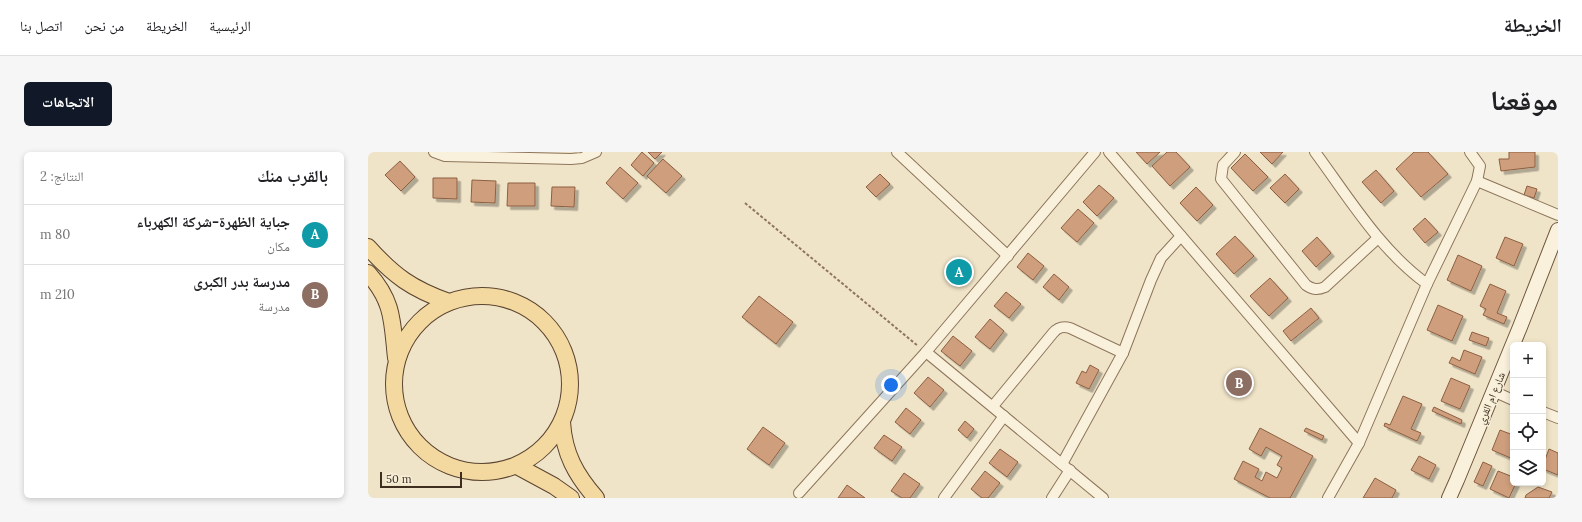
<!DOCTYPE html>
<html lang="ar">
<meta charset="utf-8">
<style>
:root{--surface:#fff;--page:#f6f6f6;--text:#202124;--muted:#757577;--line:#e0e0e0;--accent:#111827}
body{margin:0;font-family:Lora,"Noto Naskh Arabic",serif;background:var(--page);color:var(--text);direction:rtl}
.controls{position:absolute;right:12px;bottom:12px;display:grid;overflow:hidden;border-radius:6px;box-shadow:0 2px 6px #0003}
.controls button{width:36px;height:36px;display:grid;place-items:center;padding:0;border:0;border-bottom:1px solid var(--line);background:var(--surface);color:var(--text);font:20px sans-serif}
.scale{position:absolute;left:12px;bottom:10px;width:82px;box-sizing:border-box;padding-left:4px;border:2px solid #3d2e20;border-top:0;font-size:11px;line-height:14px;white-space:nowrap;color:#3d2e20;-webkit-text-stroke:3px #f7eed8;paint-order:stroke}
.you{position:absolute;left:523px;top:233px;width:14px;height:14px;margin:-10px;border:3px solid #fff;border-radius:50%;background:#1a73e8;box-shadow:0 0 0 6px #1a73e833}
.badge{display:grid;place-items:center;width:26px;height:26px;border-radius:50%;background:var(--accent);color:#fff;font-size:13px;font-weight:700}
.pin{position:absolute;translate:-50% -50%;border:2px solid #fff;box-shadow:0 1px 4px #0006}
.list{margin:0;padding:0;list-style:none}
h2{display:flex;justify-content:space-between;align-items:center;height:52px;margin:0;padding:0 16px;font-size:17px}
h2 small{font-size:13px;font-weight:400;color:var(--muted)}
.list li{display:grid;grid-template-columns:26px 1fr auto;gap:12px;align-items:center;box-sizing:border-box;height:60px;padding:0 16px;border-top:1px solid var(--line)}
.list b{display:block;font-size:15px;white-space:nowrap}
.list p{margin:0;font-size:13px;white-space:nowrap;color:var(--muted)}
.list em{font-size:13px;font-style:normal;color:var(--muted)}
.icon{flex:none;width:22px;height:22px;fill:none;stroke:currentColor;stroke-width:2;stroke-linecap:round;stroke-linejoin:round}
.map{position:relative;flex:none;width:1190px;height:346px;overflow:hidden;direction:ltr;border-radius:6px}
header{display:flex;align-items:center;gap:24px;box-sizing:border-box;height:56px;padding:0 20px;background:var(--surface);border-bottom:1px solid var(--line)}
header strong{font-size:19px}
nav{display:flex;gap:22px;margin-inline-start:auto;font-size:14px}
.intro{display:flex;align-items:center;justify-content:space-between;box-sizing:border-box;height:96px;padding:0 24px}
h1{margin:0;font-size:28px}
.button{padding:10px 18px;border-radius:6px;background:var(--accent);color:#fff;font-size:14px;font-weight:700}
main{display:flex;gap:24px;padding:0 24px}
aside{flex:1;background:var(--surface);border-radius:6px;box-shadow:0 2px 6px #0003}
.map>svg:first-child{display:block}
.building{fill:#cf9f7d;stroke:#8d5f41;filter:url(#shadow)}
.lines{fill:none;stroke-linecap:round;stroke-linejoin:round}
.street-casing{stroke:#8d765c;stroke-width:12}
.secondary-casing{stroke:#6f573f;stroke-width:16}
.primary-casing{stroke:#5b4430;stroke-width:18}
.path{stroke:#8d765c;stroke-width:2;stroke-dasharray:3 2;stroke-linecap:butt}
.street{stroke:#faf1dc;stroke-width:10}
.secondary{stroke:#faf1dc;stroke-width:14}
.primary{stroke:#f3d9a0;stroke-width:16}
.labels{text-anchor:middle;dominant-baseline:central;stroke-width:3;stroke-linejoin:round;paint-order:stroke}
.street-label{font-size:11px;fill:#3d2e20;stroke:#f7eed8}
</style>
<header>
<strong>الخريطة</strong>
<nav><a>الرئيسية</a><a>الخريطة</a><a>من نحن</a><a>اتصل بنا</a></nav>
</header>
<div class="intro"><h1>موقعنا</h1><a class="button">الاتجاهات</a></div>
<main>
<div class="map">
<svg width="1190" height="346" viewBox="0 0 1190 346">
<defs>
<filter id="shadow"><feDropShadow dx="3.5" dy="3.5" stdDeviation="0" flood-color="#0004"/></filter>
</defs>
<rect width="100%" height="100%" fill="#f0e4c8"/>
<g class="building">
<path d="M 274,0 L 286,11 L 275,24 L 263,13 Z"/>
<path d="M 280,0 L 294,0 L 287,7 Z"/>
<path d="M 768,0 L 792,0 L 779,12 Z"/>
<path d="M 799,0 L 808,0 L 822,15 L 802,34 L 784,14 Z"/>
<path d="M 892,0 L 915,0 L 904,12 Z"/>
<path d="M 1046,0 L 1060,0 L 1080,22 L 1053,45 L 1028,17 Z"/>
<path d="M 1141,0 L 1167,0 L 1167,15 L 1133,19 L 1131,7 L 1141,7 Z"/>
<path d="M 877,2 L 900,25 L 885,39 L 863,16 Z"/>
<path d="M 295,7 L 314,24 L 298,41 L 279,24 Z"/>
<path d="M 32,9 L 47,25 L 33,39 L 17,23 Z"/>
<path d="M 252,15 L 270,31 L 255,47 L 238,31 Z"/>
<path d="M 1008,18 L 1026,39 L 1013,51 L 994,30 Z"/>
<path d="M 512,22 L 522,32 L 508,45 L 498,35 Z"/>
<path d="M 917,22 L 931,37 L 917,51 L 902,36 Z"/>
<path d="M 65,26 L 89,26 L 89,47 L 65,46 Z"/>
<path d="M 104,28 L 128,29 L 127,51 L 103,50 Z"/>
<path d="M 140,31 L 167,31 L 167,54 L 139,54 Z"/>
<path d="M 731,33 L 746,46 L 729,64 L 715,50 Z"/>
<path d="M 1159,34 L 1169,37 L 1166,46 L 1156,43 Z"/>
<path d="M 184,35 L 207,35 L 206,55 L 183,54 Z"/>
<path d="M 828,35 L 845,53 L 829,69 L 812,51 Z"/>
<path d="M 710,57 L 726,71 L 709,90 L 693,76 Z"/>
<path d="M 1057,66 L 1070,80 L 1057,91 L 1045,77 Z"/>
<path d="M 867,84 L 886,104 L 866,122 L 848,102 Z"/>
<path d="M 949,85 L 963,101 L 948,115 L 934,99 Z"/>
<path d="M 1137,85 L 1155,92 L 1146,114 L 1128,106 Z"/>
<path d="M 660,101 L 676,114 L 665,128 L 649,115 Z"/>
<path d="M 1090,103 L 1114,114 L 1103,139 L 1079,128 Z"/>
<path d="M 592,108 L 602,118 L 589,131 L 579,121 Z"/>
<path d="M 686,122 L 701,135 L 691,148 L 675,135 Z"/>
<path d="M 902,126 L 920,146 L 901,164 L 882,144 Z"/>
<path d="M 1122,132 L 1138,139 L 1129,161 L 1139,165 L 1136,172 L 1115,163 L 1118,157 L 1112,154 Z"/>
<path d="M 638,140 L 653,152 L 641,166 L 626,154 Z"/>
<path d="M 391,144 L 425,170 L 408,192 L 374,165 Z"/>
<path d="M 1070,153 L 1095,164 L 1084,189 L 1059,178 Z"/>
<path d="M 943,156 L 951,166 L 923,189 L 915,179 Z"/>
<path d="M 622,167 L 636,179 L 622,197 L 607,185 Z"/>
<path d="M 1104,180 L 1121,186 L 1118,194 L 1101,188 Z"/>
<path d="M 585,184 L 604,199 L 592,214 L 573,199 Z"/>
<path d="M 1096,198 L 1114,205 L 1107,222 L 1081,211 L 1084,205 L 1092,209 Z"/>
<path d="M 722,213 L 731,218 L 721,237 L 708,231 L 714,219 L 718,221 Z"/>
<path d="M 560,225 L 576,238 L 562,255 L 546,241 Z"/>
<path d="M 1083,226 L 1102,234 L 1092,257 L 1073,249 Z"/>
<path d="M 1035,244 L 1054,252 L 1043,277 L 1053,281 L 1049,289 L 1016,274 L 1017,271 L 1022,273 Z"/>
<path d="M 1066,255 L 1094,268 L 1093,272 L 1064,259 Z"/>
<path d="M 538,256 L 553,268 L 542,282 L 527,270 Z"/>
<path d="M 597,269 L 606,277 L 599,286 L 590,278 Z"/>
<path d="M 395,275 L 417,291 L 401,313 L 379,297 Z"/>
<path d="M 892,276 L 945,304 L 922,346 L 902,346 L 866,327 L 875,309 L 891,317 L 887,325 L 894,329 L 898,320 L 909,326 L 914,316 L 909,313 L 914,304 L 898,295 L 893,304 L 881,297 Z"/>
<path d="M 938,276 L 956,284 L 954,288 L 936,279 Z"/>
<path d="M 1132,278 L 1145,283 L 1145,307 L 1124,298 Z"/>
<path d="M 516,283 L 534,295 L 524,309 L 506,296 Z"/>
<path d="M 632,297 L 650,310 L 639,325 L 621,311 Z"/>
<path d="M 1181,297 L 1190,301 L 1190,323 L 1175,317 L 1175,313 Z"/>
<path d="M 1051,304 L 1068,313 L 1061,327 L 1043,318 Z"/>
<path d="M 1115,310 L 1124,314 L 1115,334 L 1106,330 Z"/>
<path d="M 617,319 L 632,331 L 620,346 L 614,346 L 603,337 Z"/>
<path d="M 1130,319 L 1145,325 L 1145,331 L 1148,331 L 1141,346 L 1122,337 Z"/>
<path d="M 536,321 L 552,332 L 542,346 L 534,346 L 523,339 Z"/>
<path d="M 1007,326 L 1028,338 L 1024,346 L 995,346 Z"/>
<path d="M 479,333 L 497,346 L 470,346 Z"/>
<path d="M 1170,335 L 1184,340 L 1181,346 L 1157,346 L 1158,343 Z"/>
</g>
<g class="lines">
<defs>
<g id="street">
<path d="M 66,0 L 77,4 L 203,7 L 214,6 L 228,0"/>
<path d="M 529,0 L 640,104"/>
<path d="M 741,0 L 991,291"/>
<path d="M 867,0 L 855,13 L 853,27 L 938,133 C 945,138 950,138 957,135 L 1010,86"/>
<path d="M 947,0 C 981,46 1012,98 1059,132"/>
<path d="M 1109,29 L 1190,63"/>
<path d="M 558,200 L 735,346"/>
<path d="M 1125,239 L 1145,248"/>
<path d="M 625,254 L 685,181 C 690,175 695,174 702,176 L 755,201"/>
<path d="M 1175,260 L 1190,266"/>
<path d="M 694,312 L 755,201 L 783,128 L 793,106 L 813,84"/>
<path d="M 431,341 L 558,200 L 727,0"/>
<path d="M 576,346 L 636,264"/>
<path d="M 684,346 L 702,318"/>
<path d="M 960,346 L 991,291 L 1059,132 L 1109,29 L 1112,14 L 1102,0"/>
</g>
<path id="secondary" d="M 1081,346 L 1089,328 L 1152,175 L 1190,78"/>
<g id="primary">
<path d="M 0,95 C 26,124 44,137 81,150"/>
<path d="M 0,121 C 26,150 24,170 28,206"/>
<circle cx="114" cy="232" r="88"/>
<path d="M 194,270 C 196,302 208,323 228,346"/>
<path d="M 149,314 L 186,334 L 203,346"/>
</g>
</defs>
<use href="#street" class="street-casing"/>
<use href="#secondary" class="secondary-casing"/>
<use href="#primary" class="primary-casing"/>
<path class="path" d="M 377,51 L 550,194"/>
<use href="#street" class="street"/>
<use href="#secondary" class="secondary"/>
<use href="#primary" class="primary"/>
</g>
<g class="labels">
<g class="street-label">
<text transform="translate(1123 246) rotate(-67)">شارع ام القري</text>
</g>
</g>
</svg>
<div class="controls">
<button>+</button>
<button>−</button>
<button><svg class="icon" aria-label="locate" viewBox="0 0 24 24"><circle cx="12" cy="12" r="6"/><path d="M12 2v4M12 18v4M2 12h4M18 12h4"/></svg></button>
<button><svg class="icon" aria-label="layers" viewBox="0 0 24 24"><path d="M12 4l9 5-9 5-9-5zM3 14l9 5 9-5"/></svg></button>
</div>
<div class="scale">50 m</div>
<div class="you"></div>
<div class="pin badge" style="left:591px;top:120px;background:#0f9aa8">A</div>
<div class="pin badge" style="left:871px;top:231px;background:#8d6e63">B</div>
</div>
<aside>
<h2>بالقرب منك<small>النتائج: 2</small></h2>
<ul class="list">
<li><span class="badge" style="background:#0f9aa8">A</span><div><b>جباية الظهرة-شركة الكهرباء</b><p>مكان</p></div><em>80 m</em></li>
<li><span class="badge" style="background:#8d6e63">B</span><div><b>مدرسة بدر الكبرى</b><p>مدرسة</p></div><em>210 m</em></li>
</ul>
</aside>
</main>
